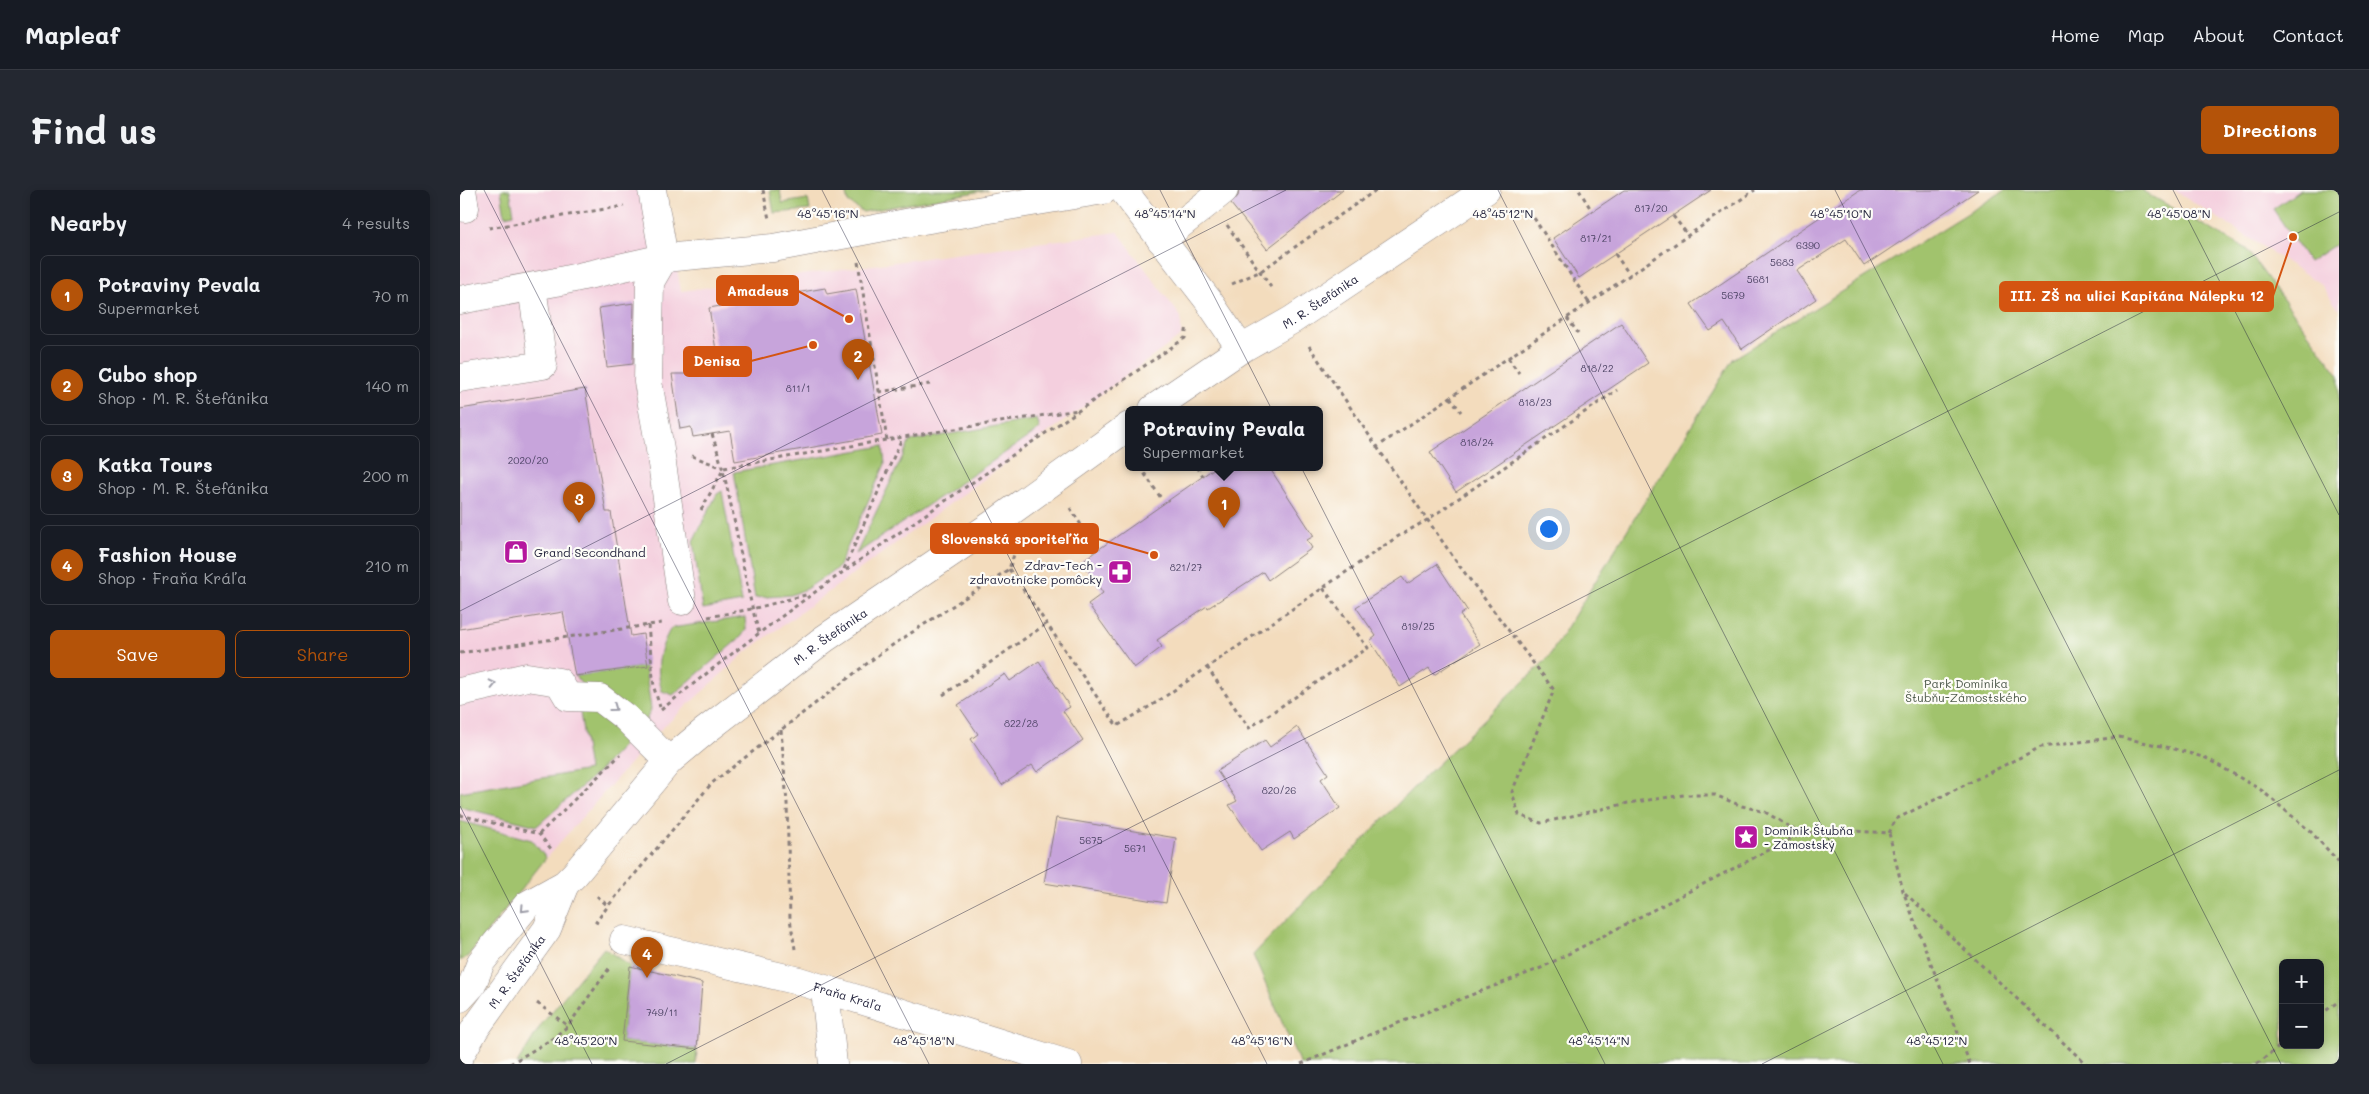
<!DOCTYPE html>
<meta charset="utf-8">
<style>
:root{--surface:#171b24;--page:#242831;--text:#f1f3f6;--muted:#9ea1a6;--line:#363941;--accent:#b45309}
body{margin:0;font-family:Mali,sans-serif;background:var(--page);color:var(--text)}
.controls{position:absolute;right:15px;bottom:15px;display:grid;overflow:hidden;border-radius:8px;box-shadow:0 2px 8px #0003}
.controls button{width:45px;height:45px;display:grid;place-items:center;padding:0;border:0;border-bottom:1px solid var(--line);background:var(--surface);color:var(--text);font:25px sans-serif}
.you{position:absolute;left:1088px;top:338px;width:18px;height:18px;margin:-12px;border:4px solid #fff;border-radius:50%;background:#1a73e8;box-shadow:0 0 0 8px #1a73e833}
.badge{display:grid;place-items:center;width:32px;height:32px;border-radius:50%;background:var(--accent);color:#fff;font-size:16px;font-weight:700}
.pin{position:absolute;translate:-50% -41px;filter:drop-shadow(0 1px 2px #0008)}
.pin::after{content:'';position:absolute;top:26px;width:18px;height:15px;background:inherit;clip-path:polygon(0 0,100% 0,50% 100%)}
.popup{position:absolute;left:665px;top:216px;width:198px;height:65px;box-sizing:border-box;display:grid;place-content:center;border-radius:8px;background:var(--surface);filter:drop-shadow(0 1px 4px #0005);font-size:16px;white-space:nowrap;color:var(--muted)}
.popup b{font-size:19px;color:var(--text)}
.popup::after{content:'';position:absolute;left:50%;top:100%;margin-left:-10px;border:10px solid transparent;border-top-color:var(--surface)}
.list{margin:0;padding:0;list-style:none}
h2{display:flex;justify-content:space-between;align-items:center;height:65px;margin:0;padding:0 20px;font-size:21px}
h2 small{font-size:16px;font-weight:400;color:var(--muted)}
.list li{display:grid;grid-template-columns:32px 1fr auto;gap:15px;align-items:center;box-sizing:border-box;height:80px;margin:0 10px 10px;padding:0 10px;border:1px solid var(--line);border-radius:8px}
.list b{display:block;font-size:19px;white-space:nowrap}
.list p{margin:0;font-size:16px;white-space:nowrap;color:var(--muted)}
.list em{font-size:16px;font-style:normal;color:var(--muted)}
.actions{display:flex;gap:10px;padding:15px 20px}
.actions a{flex:1;padding:11px 0;border:1px solid var(--accent);border-radius:8px;text-align:center;font-size:18px;color:var(--accent)}
.actions .main{background:var(--accent);color:#fff}
.map{position:relative;flex:none;width:1879px;height:874px;overflow:hidden;border-radius:8px}
header{display:flex;align-items:center;gap:30px;box-sizing:border-box;height:70px;padding:0 25px;background:var(--surface);border-bottom:1px solid var(--line)}
header strong{font-size:24px}
nav{display:flex;gap:28px;margin-inline-start:auto;font-size:18px}
.intro{display:flex;align-items:center;justify-content:space-between;box-sizing:border-box;height:120px;padding:0 30px}
h1{margin:0;font-size:35px}
.button{padding:12px 22px;border-radius:8px;background:var(--accent);color:#fff;font-size:18px;font-weight:700}
main{display:flex;gap:30px;padding:0 30px}
aside{flex:1;background:var(--surface);border-radius:8px;box-shadow:0 2px 8px #0003}
.map>svg:first-child{display:block}
.built{fill:#f4cfde}
.green{fill:#a1c36d;stroke:#627254;fill-rule:evenodd}
.building{fill:#c7a4db}
.lines{fill:none;stroke-linecap:round;stroke-linejoin:round}
.minor-casing{stroke:#8a7f7c;stroke-width:29}
.path{stroke:#8a7f7c;stroke-width:3;stroke-dasharray:4 4;stroke-linecap:butt}
.minor{stroke:#fff;stroke-width:28}
.oneway{stroke:#9c9ca7}
.ticks{fill:none;stroke:#22223b;stroke-width:1;stroke-opacity:0.45}
.labels{text-anchor:middle;dominant-baseline:central;stroke-width:4.5;stroke-linejoin:round;paint-order:stroke}
.number-label{font-size:10px;fill:#4b4263}
.street-label{font-size:12px;fill:#22223b;stroke:#fdfcf7}
.poi-label{font-size:12px;fill:#22223b;stroke:#fdfcf7;text-anchor:start}
.park-label{font-size:12px;fill:#4e5a4c;stroke:#fdfcf7}
.ticks-label{font-size:12px;text-anchor:middle;fill:#22223b;stroke:#fdfcf7;stroke-width:4.5;stroke-linejoin:round;paint-order:stroke}
.leader{fill:none;stroke:#d45411;stroke-width:2}
.callout-dot{fill:#d45411;stroke:#fdfcf7;stroke-width:2}
.callout{fill:#d45411;stroke:#d45411;stroke-width:2}
.callout-label{font-size:14px;text-anchor:middle;font-weight:bold;fill:#fff}
</style>
<header>
<strong>Mapleaf</strong>
<nav><a>Home</a><a>Map</a><a>About</a><a>Contact</a></nav>
</header>
<div class="intro"><h1>Find us</h1><a class="button">Directions</a></div>
<main>
<aside>
<h2>Nearby<small>4 results</small></h2>
<ul class="list">
<li><span class="badge">1</span><div><b>Potraviny Pevala</b><p>Supermarket</p></div><em>70 m</em></li>
<li><span class="badge">2</span><div><b>Cubo shop</b><p>Shop · M. R. Štefánika</p></div><em>140 m</em></li>
<li><span class="badge">3</span><div><b>Katka Tours</b><p>Shop · M. R. Štefánika</p></div><em>200 m</em></li>
<li><span class="badge">4</span><div><b>Fashion House</b><p>Shop · Fraňa Kráľa</p></div><em>210 m</em></li>
</ul>
<div class="actions"><a class="main">Save</a><a>Share</a></div>
</aside>
<div class="map">
<svg width="1879" height="874" viewBox="0 0 1879 874">
<rect width="100%" height="100%" fill="#fdfcf7"/>
<filter id="ink" filterUnits="userSpaceOnUse"><feTurbulence type="fractalNoise" baseFrequency=".02" numOctaves="2"/><feDisplacementMap in="SourceGraphic" scale="10" xChannelSelector="R" yChannelSelector="G"/><feConvolveMatrix kernelMatrix="1 2 1 2 8 2 1 2 1" color-interpolation-filters="sRGB"/></filter>
<filter id="wash" filterUnits="userSpaceOnUse"><feTurbulence type="fractalNoise" baseFrequency=".0096" numOctaves="4" result="noise"/><feDisplacementMap in="SourceGraphic" scale="20" xChannelSelector="R" yChannelSelector="G"/><feGaussianBlur stdDeviation="1.12" result="paint"/><feColorMatrix in="noise" values="0 0 0 0 0 0 0 0 0 0 0 0 0 0 0 0 0 1.4 0 .05"/><feComposite in="paint" operator="in"/></filter>
<g filter="url(#wash)">
<rect width="100%" height="100%" fill="#f3dcbd"/>
<g class="built">
<path d="M 0,0 L 203,0 L 221,101 L 658,42 L 721,127 L 721,146 L 286,462 L 198,542 L 86,668 L 72,650 L 0,631 Z"/>
<path d="M 1714,0 L 1879,0 L 1879,120 L 1861,94 Z"/>
</g>
<g class="green">
<path d="M 41,0 L 50,0 L 54,24 L 45,26 Z"/>
<path d="M 310,0 L 320,0 L 322,13 L 348,9 L 350,20 L 314,23 Z"/>
<path d="M 385,0 L 527,0 L 403,22 L 388,12 Z"/>
<path d="M 1545,0 L 1681,0 L 1786,59 L 1879,185 L 1879,874 L 840,874 L 793,765 L 951,600 L 1088,468 L 1273,169 ZM 1823,773 L 1860,773 L 1860,855 L 1823,855 Z"/>
<path d="M 1840,0 L 1879,0 L 1879,52 L 1849,72 L 1813,19 Z"/>
<path d="M 577,229 L 580,239 L 396,364 L 450,251 Z"/>
<path d="M 423,256 L 425,274 L 378,378 L 346,399 L 331,405 L 295,408 L 274,282 Z"/>
<path d="M 262,301 L 282,412 L 243,419 L 233,351 L 257,304 Z"/>
<path d="M 285,427 L 286,439 L 282,446 L 213,505 L 202,501 C 195,477 199,459 211,438 Z"/>
<path d="M 185,476 L 191,519 L 185,533 L 124,497 L 115,486 Z"/>
<path d="M 119,516 L 131,517 L 171,547 L 137,583 L 77,636 L 0,617 L 0,602 L 129,580 Z"/>
<path d="M 0,631 L 72,650 L 86,668 L 8,766 L 0,771 Z"/>
<path d="M 144,758 L 170,776 L 162,851 L 237,859 L 236,874 L 57,874 L 81,835 Z"/>
</g>
<g id="blocks">
<g class="building">
<path d="M 779,0 L 883,0 L 807,59 L 771,14 L 778,6 Z"/>
<path d="M 1164,0 L 1251,0 L 1119,88 L 1093,48 Z"/>
<path d="M 1400,0 L 1518,0 L 1404,76 L 1386,49 L 1337,81 L 1356,109 L 1282,159 L 1264,132 L 1250,141 L 1231,114 Z"/>
<path d="M 365,98 L 367,104 L 396,99 L 422,245 L 275,271 L 270,241 L 233,247 L 231,237 L 220,239 L 212,184 L 260,184 L 249,118 Z"/>
<path d="M 174,113 L 173,174 L 147,177 L 139,118 Z"/>
<path d="M 1161,133 L 1188,173 L 996,302 L 970,262 Z"/>
<path d="M 125,199 L 146,322 L 151,322 L 171,446 L 183,444 L 188,476 L 115,486 L 103,422 L 0,439 L 0,219 Z"/>
<path d="M 756,277 L 809,277 L 854,346 L 847,350 L 852,358 L 808,390 L 803,382 L 748,418 L 747,416 L 697,450 L 702,457 L 674,478 L 628,414 L 643,403 L 622,371 Z"/>
<path d="M 977,374 L 1007,420 L 1000,425 L 1020,454 L 974,485 L 969,478 L 940,497 L 910,451 L 916,446 L 896,417 L 942,387 L 947,394 Z"/>
<path d="M 579,471 L 610,517 L 603,521 L 623,550 L 577,582 L 572,575 L 542,595 L 511,549 L 518,544 L 498,515 L 545,484 L 550,491 Z"/>
<path d="M 837,537 L 868,584 L 861,589 L 880,618 L 834,649 L 830,642 L 801,661 L 769,615 L 777,611 L 757,581 L 805,550 L 810,557 Z"/>
<path d="M 596,628 L 716,648 L 706,713 L 584,693 Z"/>
<path d="M 170,776 L 242,793 L 237,859 L 162,851 Z"/>
</g>
</g>
</g>
<g filter="url(#ink)">
<use href="#blocks" fill-opacity="0" stroke="#8a7f7c" stroke-width="1"/>
<g class="lines">
<defs>
<g id="minor">
<path d="M 2,0 L 5,18"/>
<path d="M 192,0 L 204,68"/>
<path d="M 663,0 L 748,110 L 781,159"/>
<path d="M 701,50 L 764,0"/>
<path d="M 204,68 L 190,92 L 188,192 L 199,253 L 222,411"/>
<path d="M 0,110 L 96,92 L 204,68 L 313,58 L 451,32 L 644,0"/>
<path d="M 0,188 L 83,175 L 72,97"/>
<path id="s1" d="M 693,219 L 781,159 L 832,130 L 1026,0"/>
<path d="M 0,502 L 67,487 L 99,492 L 108,507 L 140,508 L 166,528 L 209,571"/>
<path id="s2" d="M 164,750 L 339,791 L 608,874"/>
<path d="M 365,800 L 373,874"/>
<path id="s3" d="M 0,808 L 12,795 L 21,772 L 67,715 L 105,694 L 115,684 L 209,571 L 245,541 L 364,449 L 539,330 L 669,236"/>
<path id="s4" d="M 0,865 L 15,839 L 87,739 L 105,694"/>
</g>
</defs>
<use href="#minor" class="minor-casing"/>
<g class="path">
<path d="M 303,0 L 309,29"/>
<path d="M 1119,0 L 1132,21"/>
<path d="M 1213,26 L 1228,45"/>
<path d="M 1074,28 L 1129,113"/>
<path d="M 767,35 L 813,100"/>
<path d="M 29,38 L 164,16"/>
<path d="M 1155,64 L 1170,85"/>
<path d="M 398,72 L 427,250"/>
<path d="M 772,94 L 801,81 L 916,0"/>
<path d="M 1107,128 L 1118,143"/>
<path d="M 849,156 L 917,257 L 1295,0"/>
<path d="M 1048,168 L 1059,183"/>
<path d="M 419,202 L 470,194"/>
<path d="M 990,207 L 1001,222"/>
<path d="M 252,244 C 274,308 280,377 299,443"/>
<path d="M 917,257 L 998,374 L 1094,500 L 1052,602 L 1059,625 L 1081,633 L 1168,613 L 1224,605 L 1255,605 L 1282,616 L 1305,622 L 1340,643"/>
<path d="M 232,266 L 263,278"/>
<path d="M 680,277 L 701,308"/>
<path d="M 737,277 L 743,286"/>
<path d="M 610,318 L 635,356"/>
<path d="M 241,320 L 264,278 L 443,247 L 618,220"/>
<path d="M 384,379 L 442,248"/>
<path d="M 549,379 L 657,536 L 697,512 L 937,347 L 967,330 L 1157,200"/>
<path d="M 248,427 L 292,419 L 349,404"/>
<path d="M 188,435 L 194,498 L 200,517"/>
<path d="M 0,463 L 202,433"/>
<path d="M 747,477 L 789,538 L 908,458 L 863,398"/>
<path d="M 483,505 L 586,434"/>
<path d="M 201,520 C 367,384 549,270 725,148 L 727,135"/>
<path d="M 321,540 L 327,613 L 330,729 L 335,759"/>
<path d="M 0,625 L 79,644 L 92,660"/>
<path d="M 1429,643 L 1436,629 L 1581,557 L 1659,547 L 1711,558 L 1746,568 L 1801,600 L 1851,642 L 1879,672"/>
<path d="M 79,644 L 160,565"/>
<path d="M 1445,703 L 1626,874"/>
<path d="M 137,706 L 148,716"/>
<path d="M 138,733 L 136,732 L 148,716 L 252,593 L 422,462 L 549,379 L 557,356"/>
<path d="M 77,813 L 108,836"/>
<path d="M 1860,825 L 1879,811"/>
<path d="M 50,874 L 92,849 L 108,836 L 150,777"/>
<path d="M 841,874 L 923,839 L 1081,778 L 1340,644 L 1377,640 L 1429,643 L 1443,701 L 1510,874"/>
<path d="M 1797,874 L 1823,854"/>
</g>
<use href="#minor" class="minor"/>
</g>
<defs><path id="oneway-chevron" d="M-2-3.5L2.5 0L-2 3.5" fill="none" stroke-width="1.6" stroke-linecap="round" stroke-linejoin="round" transform="scale(1.25)"/></defs>
<g class="oneway">
<use href="#oneway-chevron" transform="translate(33 494) rotate(-13)"/>
<use href="#oneway-chevron" transform="translate(154 518) rotate(36)"/>
<use href="#oneway-chevron" transform="translate(64 719) rotate(133)"/>
</g>
</g>
<path class="ticks" d="M 24,0 L 469,874M 362,0 L 807,874M 700,0 L 1145,874M 1038,0 L 1483,874M 1375,0 L 1821,874M 1713,0 L 1879,325M 0,421 L 826,0M 0,616 L 132,874M 206,874 L 1879,22M 1302,874 L 1879,580"/>
<defs>
<symbol id="shop-square" viewBox="-11 -11 22 22"><rect x="-9" y="-9" width="18" height="18" rx="4" fill="#b5179e" stroke="#fdfcf7"/><path d="M-5-2.5h2.3a2.7 3.5 0 0 1 5.4 0H5L5.5 6h-11ZM-1.5-2.5h3a1.5 2.3 0 0 0-3 0Z" fill="#fff"/></symbol>
<symbol id="pharmacy-square" viewBox="-11 -11 22 22"><rect x="-9" y="-9" width="18" height="18" rx="4" fill="#b5179e" stroke="#fdfcf7"/><path d="M-2-6h4v4h4v4h-4v4h-4v-4h-4v-4h4Z" fill="#fff"/></symbol>
<symbol id="sight-square" viewBox="-11 -11 22 22"><rect x="-9" y="-9" width="18" height="18" rx="4" fill="#b5179e" stroke="#fdfcf7"/><path d="M0-6L1.8-2.2L6-1.7L2.9 1.2L3.7 5.4L0 3.3L-3.7 5.4L-2.9 1.2L-6-1.7L-1.8-2.2Z" fill="#fff"/></symbol>
</defs>
<g fill-rule="evenodd">
<use href="#shop-square" x="42" y="348" width="28" height="28"/>
<use href="#pharmacy-square" x="646" y="368" width="28" height="28"/>
<use href="#sight-square" x="1272" y="633" width="28" height="28"/>
</g>
<g class="labels">
<g class="number-label">
<text x="1191" y="18">817/20</text>
<text x="1136" y="48">817/21</text>
<text x="1348" y="55">6390</text>
<text x="1322" y="72">5683</text>
<text x="1298" y="89">5681</text>
<text x="1273" y="105">5679</text>
<text x="1137" y="178">818/22</text>
<text x="338" y="198">811/1</text>
<text x="1075" y="212">818/23</text>
<text x="1017" y="252">818/24</text>
<text x="68" y="270">2020/20</text>
<text x="726" y="377">821/27</text>
<text x="958" y="436">819/25</text>
<text x="561" y="533">822/28</text>
<text x="819" y="600">820/26</text>
<text x="631" y="650">5675</text>
<text x="675" y="658">5671</text>
<text x="202" y="822">749/11</text>
</g>
<g class="street-label">
<text stroke="none"><textPath href="#s1" startOffset="199">M. R. Štefánika</textPath></text>
<text stroke="none"><textPath href="#s3" startOffset="524">M. R. Štefánika</textPath></text>
<text stroke="none"><textPath href="#s4" startOffset="101">M. R. Štefánika</textPath></text>
<text stroke="none"><textPath href="#s2" startOffset="231">Fraňa Kráľa</textPath></text>
</g>
<g class="poi-label">
<text x="74" y="362">Grand Secondhand</text>
<text x="642" y="375" text-anchor="end">Zdrav-Tech -<tspan x="642" dy="14">zdravotnícke pomôcky</tspan></text>
<text x="1304" y="640">Dominik Štubňa<tspan x="1304" dy="14">- Zámostský</tspan></text>
</g>
<g class="park-label">
<text x="1506" y="493">Park Dominika<tspan x="1506" dy="14">Štubňu-Zámostského</tspan></text>
</g>
</g>
<g class="ticks-label">
<text x="368" y="28">48°45'16"N</text>
<text x="705" y="28">48°45'14"N</text>
<text x="1043" y="28">48°45'12"N</text>
<text x="1381" y="28">48°45'10"N</text>
<text x="1719" y="28">48°45'08"N</text>
<text x="126" y="855">48°45'20"N</text>
<text x="464" y="855">48°45'18"N</text>
<text x="802" y="855">48°45'16"N</text>
<text x="1139" y="855">48°45'14"N</text>
<text x="1477" y="855">48°45'12"N</text>
</g>
<path class="leader" d="M389 129L338 101M1833 47L1813 106M353 155L291 171M694 365L638 349"/>
<g class="callout-dot">
<circle cx="389" cy="129" r="5"/>
<circle cx="1833" cy="47" r="5"/>
<circle cx="353" cy="155" r="5"/>
<circle cx="694" cy="365" r="5"/>
</g>
<g class="callout">
<rect x="257" y="86" width="81" height="29" rx="5"/>
<rect x="1540" y="92" width="273" height="29" rx="5"/>
<rect x="224" y="157" width="67" height="29" rx="5"/>
<rect x="471" y="334" width="167" height="29" rx="5"/>
</g>
<g class="callout-label">
<text x="298" y="106">Amadeus</text>
<text x="1677" y="111">III. ZŠ na ulici Kapitána Nálepku 12</text>
<text x="257" y="176">Denisa</text>
<text x="555" y="354">Slovenská sporiteľňa</text>
</g>
</svg>
<div class="controls">
<button>+</button>
<button>−</button>
</div>
<div class="you"></div>
<div class="pin badge" style="left:764px;top:338px">1</div>
<div class="popup"><b>Potraviny Pevala</b>Supermarket</div>
<div class="pin badge" style="left:398px;top:190px">2</div>
<div class="pin badge" style="left:119px;top:333px">3</div>
<div class="pin badge" style="left:187px;top:788px">4</div>
</div>
</main>
